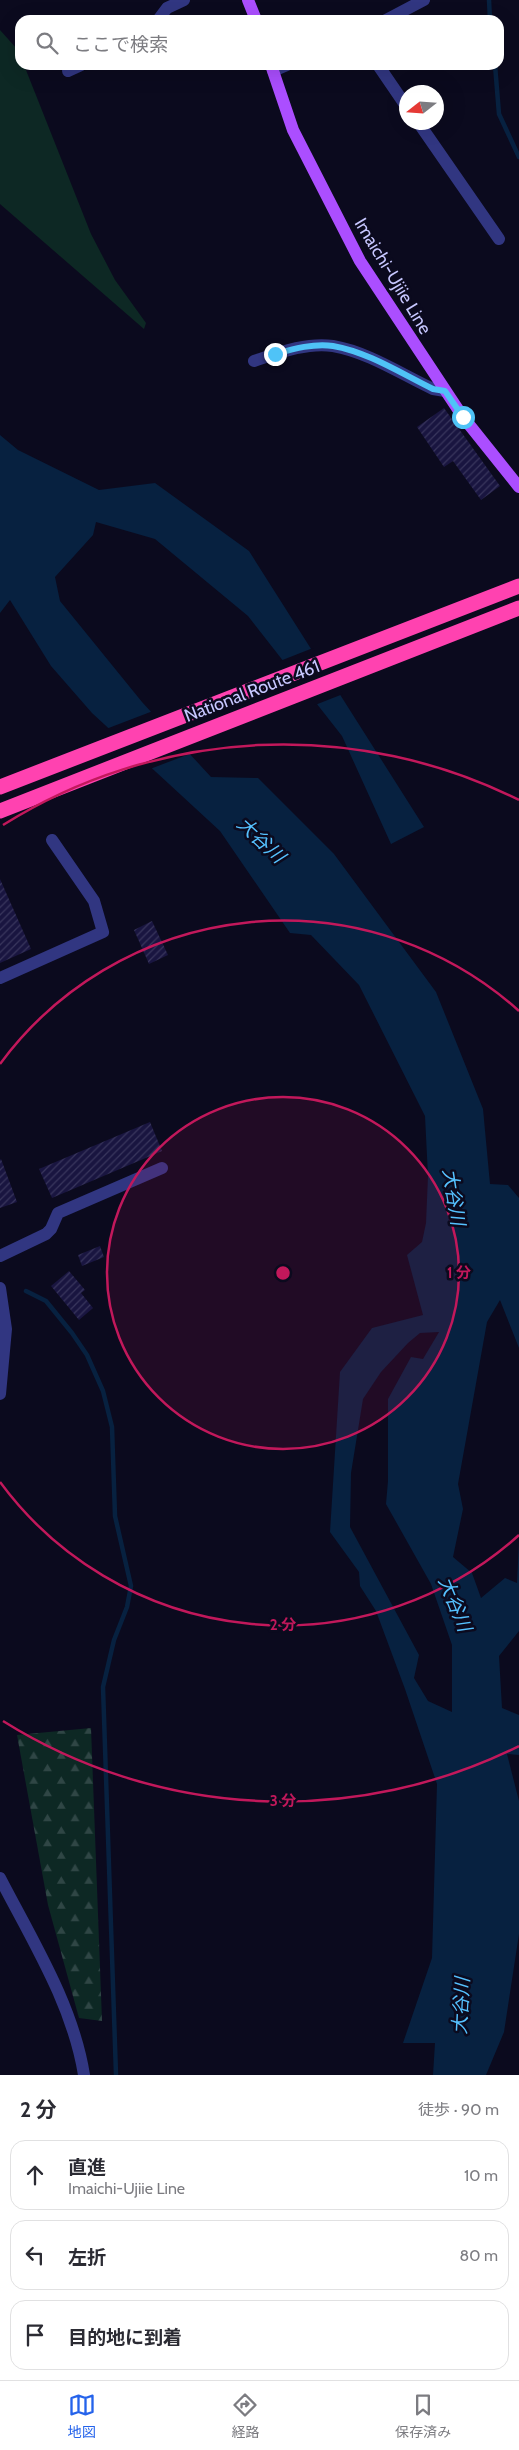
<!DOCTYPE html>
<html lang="ja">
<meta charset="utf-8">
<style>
:root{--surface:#fff;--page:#f2f2f3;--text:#2b2b33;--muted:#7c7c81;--line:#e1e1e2;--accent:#2563eb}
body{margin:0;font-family:Cabin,"Noto Sans JP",sans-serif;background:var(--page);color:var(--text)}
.compass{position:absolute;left:399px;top:85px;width:45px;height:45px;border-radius:50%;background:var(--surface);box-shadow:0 5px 20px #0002;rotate:253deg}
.stop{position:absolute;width:15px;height:15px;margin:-11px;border:4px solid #4fc3f7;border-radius:50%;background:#fff}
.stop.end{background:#4fc3f7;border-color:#fff;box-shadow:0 1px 5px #0008}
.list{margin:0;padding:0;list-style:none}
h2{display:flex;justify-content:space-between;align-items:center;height:65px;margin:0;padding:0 20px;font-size:21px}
h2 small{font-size:16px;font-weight:400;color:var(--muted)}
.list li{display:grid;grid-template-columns:32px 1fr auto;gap:15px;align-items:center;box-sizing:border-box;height:70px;margin:0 10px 10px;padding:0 10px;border:1px solid var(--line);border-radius:15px}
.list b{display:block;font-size:19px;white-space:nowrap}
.list p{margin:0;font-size:16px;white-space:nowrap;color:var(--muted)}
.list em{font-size:16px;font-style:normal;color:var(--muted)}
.icon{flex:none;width:28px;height:28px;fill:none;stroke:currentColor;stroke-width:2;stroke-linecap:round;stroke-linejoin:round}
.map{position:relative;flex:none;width:519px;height:2075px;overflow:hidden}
.search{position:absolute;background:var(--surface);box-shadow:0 5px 20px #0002;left:15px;right:15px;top:15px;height:55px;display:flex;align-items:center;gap:12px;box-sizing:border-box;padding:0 18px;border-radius:15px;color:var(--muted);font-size:19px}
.sheet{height:305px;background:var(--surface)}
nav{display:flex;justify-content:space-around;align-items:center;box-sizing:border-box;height:70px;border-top:1px solid var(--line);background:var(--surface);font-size:14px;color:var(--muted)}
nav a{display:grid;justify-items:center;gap:2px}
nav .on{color:var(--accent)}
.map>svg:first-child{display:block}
.forest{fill:url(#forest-firs)}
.park{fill:#0d2824}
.water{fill:#072140;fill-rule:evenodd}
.pier{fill:#0b0a1e}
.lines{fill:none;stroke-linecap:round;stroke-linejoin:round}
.stream{stroke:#072140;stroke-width:4.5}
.building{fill:url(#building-hatch)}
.minor{stroke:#313681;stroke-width:12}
.major{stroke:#ab4eff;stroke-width:12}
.highway{stroke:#ff42b0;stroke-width:15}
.route{stroke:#4fc3f7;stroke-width:6}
.ring{fill:none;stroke:#c2185b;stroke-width:2.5}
.labels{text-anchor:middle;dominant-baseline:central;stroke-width:5;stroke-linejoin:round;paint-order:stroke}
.street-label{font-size:18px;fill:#c7c7ff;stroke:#0b0a1e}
.water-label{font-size:19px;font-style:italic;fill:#55c1ff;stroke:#0b0a1e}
.centre{fill:#c2185b;stroke:#0b0a1e;stroke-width:2.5}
.ring-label{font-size:15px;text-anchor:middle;font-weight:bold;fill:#c2185b;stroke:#0b0a1e;stroke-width:5;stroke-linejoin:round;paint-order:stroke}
</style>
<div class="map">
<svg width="519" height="2075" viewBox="0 0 519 2075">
<defs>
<pattern id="forest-firs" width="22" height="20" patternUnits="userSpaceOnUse" patternTransform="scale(1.25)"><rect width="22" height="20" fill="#0d2824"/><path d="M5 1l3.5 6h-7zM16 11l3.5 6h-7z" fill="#2f4645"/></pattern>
<pattern id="building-hatch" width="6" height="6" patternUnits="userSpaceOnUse" patternTransform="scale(1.25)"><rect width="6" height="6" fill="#191540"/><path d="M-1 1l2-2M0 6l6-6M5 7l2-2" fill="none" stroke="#39365d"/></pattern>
</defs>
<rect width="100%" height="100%" fill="#0b0a1e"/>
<path class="forest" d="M 91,1728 L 102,2021 L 79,2018 L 48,1905 L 17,1735 Z"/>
<path class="park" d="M 0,30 L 17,49 L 20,65 L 24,65 L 91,234 L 115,280 L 146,323 L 144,329 L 0,204 Z"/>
<path class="water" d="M 0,435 L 18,450 L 99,490 L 155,483 L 249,551 L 424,827 L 391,844 L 342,736 L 248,616 L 155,539 L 96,522 L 93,535 L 55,577 L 60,601 L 142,702 L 211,777 L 258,778 L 334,854 L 436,992 L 483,1109 L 490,1184 L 508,1185 L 519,1198 L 519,1348 L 500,1300 L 487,1322 L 458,1484 L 463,1509 L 453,1557 L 472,1573 L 481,1598 L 505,1578 L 517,1583 L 519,1541 L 519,1631 L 499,1656 L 502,1708 L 519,1715 L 519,1755 L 507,1754 L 519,1801 L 519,1934 L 504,2032 L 486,2075 L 433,2075 L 435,2043 L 403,2043 L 432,1958 L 437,1784 L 405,1689 L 376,1611 L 360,1586 L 359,1572 L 330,1532 L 340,1372 L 372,1328 L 423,1315 L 407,1255 L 422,1242 L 426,1223 L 428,1176 L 425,1116 L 359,985 L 311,935 L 290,933 L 220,831 L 92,713 L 51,666 L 10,600 L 0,613 ZM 439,1332 L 423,1359 L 411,1357 L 388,1399 L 388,1481 L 386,1504 L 431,1584 L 452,1645 L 452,1712 L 428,1701 L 414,1678 L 419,1655 L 350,1527 L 351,1473 L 363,1399 L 381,1372 L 408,1343 L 420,1333 Z"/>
<g class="pier">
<path d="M 313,648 L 343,694 L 315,705 L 280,661 Z"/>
<path d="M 153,711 L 192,753 L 150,769 L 106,729 Z"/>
</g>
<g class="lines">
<g class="stream">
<path d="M 489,0 L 490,20"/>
<path d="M 495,65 L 499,114 L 519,157"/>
<path d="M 26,1291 L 46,1301 L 72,1333 L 87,1355 L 103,1391 L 112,1427 L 115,1516 L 131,1586 L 127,1607 L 114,1640 L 103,1687 L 116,2075"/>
</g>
</g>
<g class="building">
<path d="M 444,408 L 500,486 L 481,500 L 453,461 L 444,467 L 417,427 Z"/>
<path d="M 0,879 L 31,949 L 0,963 Z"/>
<path d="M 152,921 L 168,955 L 149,964 L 134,930 Z"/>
<path d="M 150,1122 L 162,1151 L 52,1198 L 39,1169 Z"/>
<path d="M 1,1159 L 17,1202 L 0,1208 L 0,1160 Z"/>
<path d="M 100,1246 L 104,1257 L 82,1266 L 78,1255 Z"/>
<path d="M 69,1271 L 85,1290 L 81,1293 L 93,1308 L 79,1320 L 51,1286 Z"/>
</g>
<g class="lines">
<g class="minor">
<path d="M 158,20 L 167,8 L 184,0"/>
<path d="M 386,20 L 424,0"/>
<path d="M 378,65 L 406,106"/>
<path d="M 68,71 L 81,65"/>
<path d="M 273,71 L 287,65"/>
<path d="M 418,122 L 499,239"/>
<path d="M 254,361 C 278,353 307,342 333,346 C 368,352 401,374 433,389 L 445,391"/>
<path d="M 0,978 L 103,932 L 94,901 L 52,840"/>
<path d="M 0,1256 L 46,1234 L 51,1229 L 58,1213 L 162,1168"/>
<path d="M 0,1288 L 6,1329 L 0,1394"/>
<path d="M 0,1878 C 32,1940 73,2005 84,2075"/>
</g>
<g class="major">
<path d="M 248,0 L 256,20"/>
<path d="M 271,65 L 293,130 L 360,261 L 463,417 L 519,487"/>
</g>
<g class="highway">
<path d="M 0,787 L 519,586"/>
<path d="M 0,811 L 519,608"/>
</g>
</g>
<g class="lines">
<path class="route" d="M 275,354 C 293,349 314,343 333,346 C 368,352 402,374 433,389 L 445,391 L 463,417"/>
</g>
<circle cx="283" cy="1273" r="176" fill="#c2185b" fill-opacity=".12"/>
<g class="ring">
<circle cx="283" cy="1273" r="176"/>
<path d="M519 1535A352 352 0 0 1 0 1482M0 1064A352 352 0 0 1 519 1011"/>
<path d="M519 1746A528 528 0 0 1 3 1721M3 825A528 528 0 0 1 519 800"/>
</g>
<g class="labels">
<g class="street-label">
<text transform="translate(393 276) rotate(59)">Imaichi-Ujiie Line</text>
<text transform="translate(252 691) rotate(-21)">National Route 461</text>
</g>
<g class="water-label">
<text transform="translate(261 840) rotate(43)">大谷川</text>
<text transform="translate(454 1197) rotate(81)">大谷川</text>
<text transform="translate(455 1604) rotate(68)">大谷川</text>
<text transform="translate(461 2006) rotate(-87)">大谷川</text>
</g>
</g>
<circle cx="283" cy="1273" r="8" class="centre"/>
<g class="ring-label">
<text x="459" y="1278">1 分</text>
<text x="283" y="1630">2 分</text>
<text x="283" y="1806">3 分</text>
</g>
</svg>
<svg class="compass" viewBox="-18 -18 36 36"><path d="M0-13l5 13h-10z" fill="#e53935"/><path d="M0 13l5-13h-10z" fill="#7c7c81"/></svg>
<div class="stop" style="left:463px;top:417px"></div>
<div class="stop end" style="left:275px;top:354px"></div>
<div class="search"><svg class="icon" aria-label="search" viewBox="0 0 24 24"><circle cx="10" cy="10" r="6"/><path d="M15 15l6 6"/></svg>ここで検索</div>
</div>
<section class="sheet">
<h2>2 分<small>徒歩 · 90 m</small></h2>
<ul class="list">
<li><svg class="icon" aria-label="ahead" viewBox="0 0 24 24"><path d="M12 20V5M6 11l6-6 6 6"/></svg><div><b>直進</b><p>Imaichi-Ujiie Line</p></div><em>10 m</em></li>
<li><svg class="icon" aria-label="left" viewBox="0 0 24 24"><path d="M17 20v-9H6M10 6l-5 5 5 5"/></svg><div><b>左折</b></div><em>80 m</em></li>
<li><svg class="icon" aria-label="arrive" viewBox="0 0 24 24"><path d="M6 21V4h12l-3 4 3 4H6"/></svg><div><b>目的地に到着</b></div></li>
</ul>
</section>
<nav>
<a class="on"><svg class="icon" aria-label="map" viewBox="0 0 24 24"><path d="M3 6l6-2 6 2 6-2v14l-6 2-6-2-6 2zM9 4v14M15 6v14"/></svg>地図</a>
<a><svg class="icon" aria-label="directions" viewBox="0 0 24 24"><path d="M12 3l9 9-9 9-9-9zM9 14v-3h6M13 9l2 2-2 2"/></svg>経路</a>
<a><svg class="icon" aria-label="saved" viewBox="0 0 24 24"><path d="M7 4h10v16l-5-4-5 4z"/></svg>保存済み</a>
</nav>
